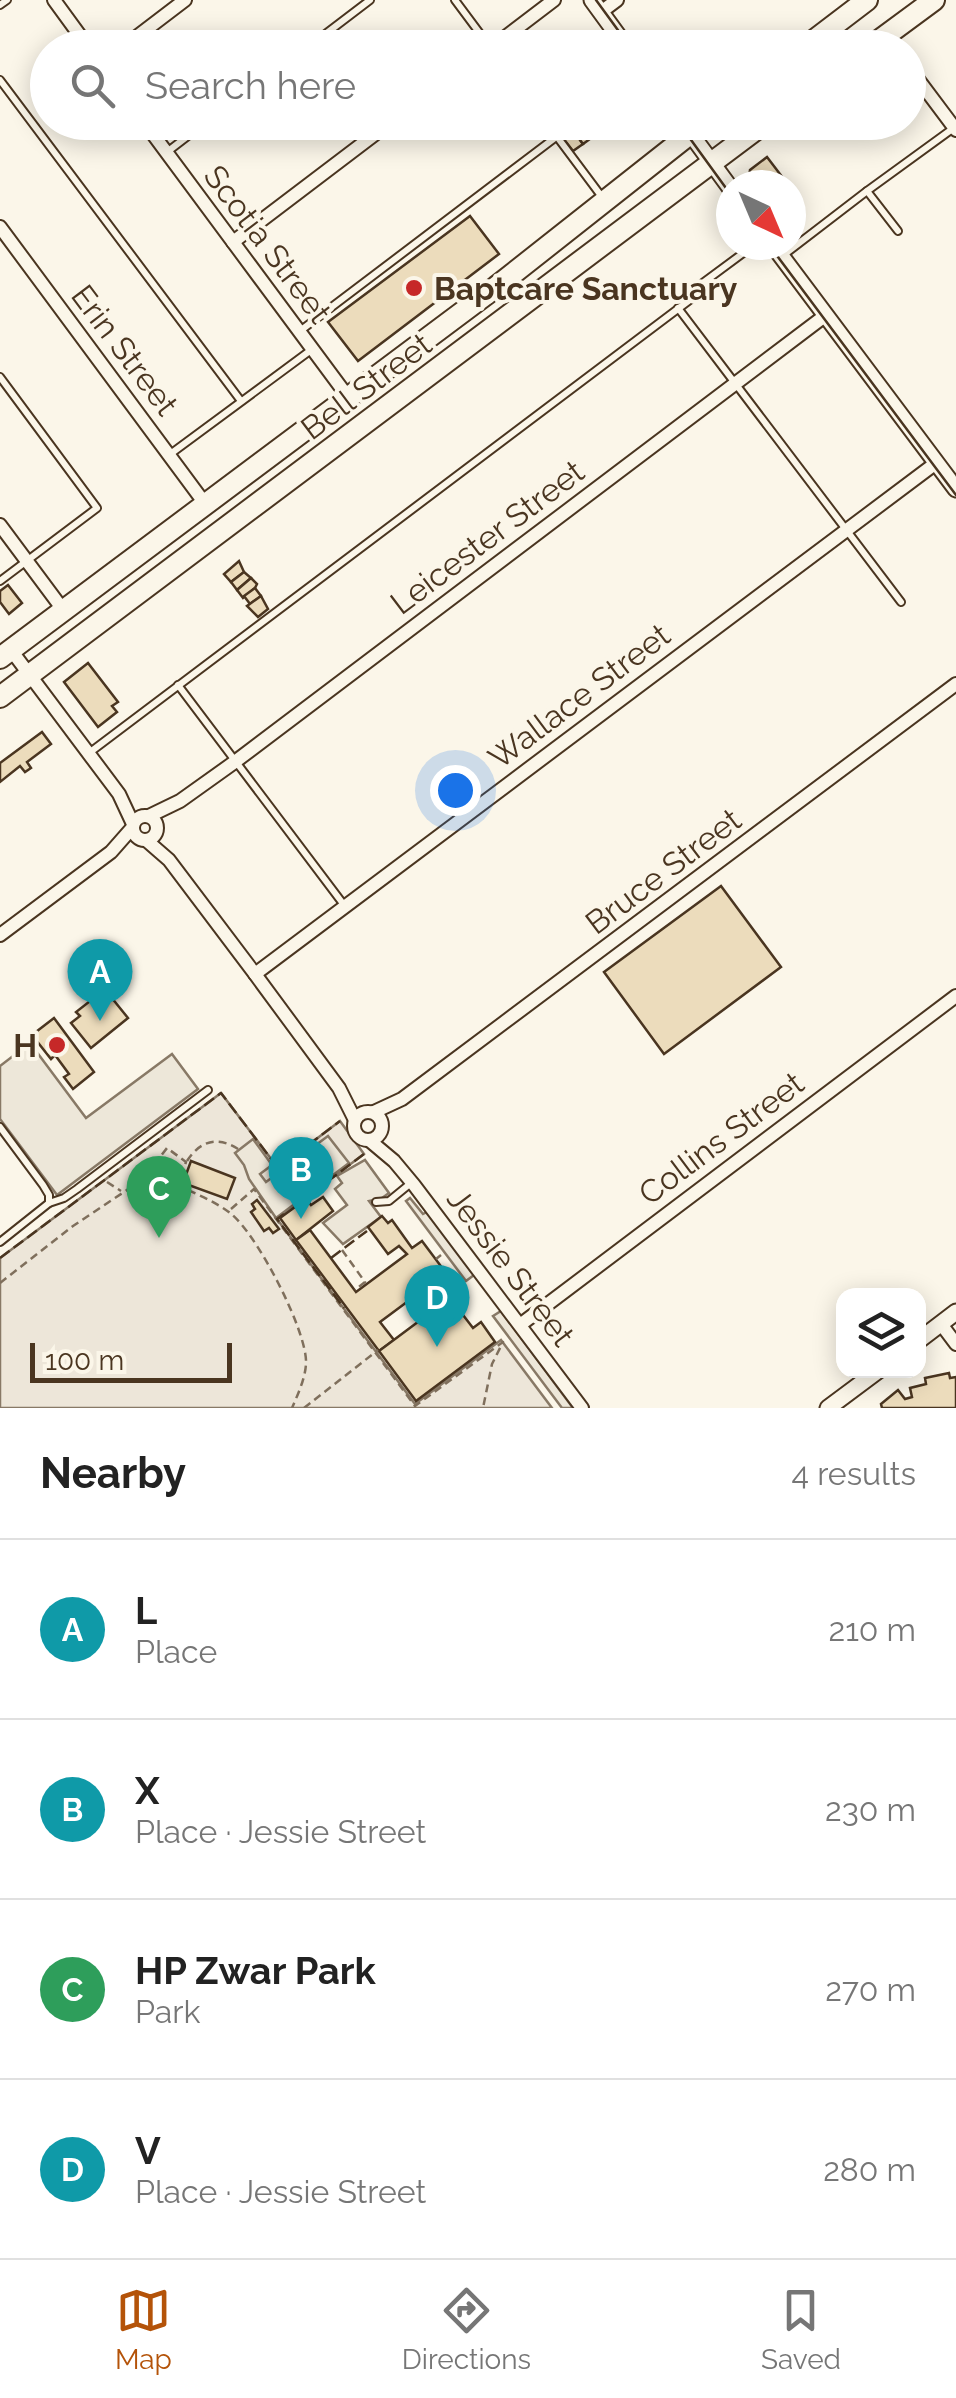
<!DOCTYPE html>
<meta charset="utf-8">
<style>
:root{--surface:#fff;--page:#f2f2f2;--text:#222;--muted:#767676;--line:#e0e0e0;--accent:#b45309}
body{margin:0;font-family:Raleway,sans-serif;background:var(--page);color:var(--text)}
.controls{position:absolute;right:30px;bottom:30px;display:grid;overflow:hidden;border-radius:20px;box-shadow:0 5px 25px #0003}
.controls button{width:90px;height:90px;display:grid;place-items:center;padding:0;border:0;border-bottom:2px solid var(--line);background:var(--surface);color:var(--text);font:50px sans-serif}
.compass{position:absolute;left:716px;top:170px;width:90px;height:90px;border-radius:50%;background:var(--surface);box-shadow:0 5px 25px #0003;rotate:136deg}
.scale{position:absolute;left:30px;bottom:25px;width:202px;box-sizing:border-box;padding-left:10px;border:5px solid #4a3520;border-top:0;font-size:28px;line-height:35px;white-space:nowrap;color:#4a3520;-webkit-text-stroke:8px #fbf6e9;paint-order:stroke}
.you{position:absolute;left:455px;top:790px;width:35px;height:35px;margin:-25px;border:8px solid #fff;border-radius:50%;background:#1a73e8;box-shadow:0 0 0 15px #1a73e833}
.badge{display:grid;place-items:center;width:65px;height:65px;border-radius:50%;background:var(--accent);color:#fff;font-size:32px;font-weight:700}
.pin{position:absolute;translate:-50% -82px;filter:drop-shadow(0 2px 5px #0008)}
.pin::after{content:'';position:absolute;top:52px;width:35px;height:30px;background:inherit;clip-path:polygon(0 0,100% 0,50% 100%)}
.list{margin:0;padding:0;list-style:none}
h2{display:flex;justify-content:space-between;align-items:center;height:130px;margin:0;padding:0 40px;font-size:42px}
h2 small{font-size:32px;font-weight:400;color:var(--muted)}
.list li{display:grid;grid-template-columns:65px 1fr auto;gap:30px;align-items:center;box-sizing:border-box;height:180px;padding:0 40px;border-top:2px solid var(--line)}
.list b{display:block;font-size:38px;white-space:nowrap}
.list p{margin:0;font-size:32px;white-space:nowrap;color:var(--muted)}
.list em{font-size:32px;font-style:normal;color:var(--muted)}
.icon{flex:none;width:55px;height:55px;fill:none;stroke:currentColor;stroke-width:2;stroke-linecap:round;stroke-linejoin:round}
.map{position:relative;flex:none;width:956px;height:1408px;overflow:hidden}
.search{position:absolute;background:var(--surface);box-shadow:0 5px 25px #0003;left:30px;right:30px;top:30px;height:110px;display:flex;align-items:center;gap:25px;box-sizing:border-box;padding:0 35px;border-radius:55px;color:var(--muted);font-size:38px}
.sheet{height:850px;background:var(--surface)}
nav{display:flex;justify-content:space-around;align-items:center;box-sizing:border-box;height:140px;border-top:2px solid var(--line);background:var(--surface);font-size:28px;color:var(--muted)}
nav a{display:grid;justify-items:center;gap:5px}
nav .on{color:var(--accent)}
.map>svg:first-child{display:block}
.green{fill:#ede6d9;stroke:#887966;stroke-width:2.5}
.parking{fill:#ede7d9;stroke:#887966;stroke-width:2.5}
.building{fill:#ecdcbc;stroke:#4a3520;stroke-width:2.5}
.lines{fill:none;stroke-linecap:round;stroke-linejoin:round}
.service-casing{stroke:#4a3520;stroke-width:10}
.minor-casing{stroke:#4a3520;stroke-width:16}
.tertiary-casing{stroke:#4a3520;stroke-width:19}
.trunk-casing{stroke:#4a3520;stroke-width:24}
.path{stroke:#7f6f5c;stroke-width:2.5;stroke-dasharray:8 5;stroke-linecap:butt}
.service{stroke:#fbf6e9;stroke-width:6}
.minor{stroke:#fbf6e9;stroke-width:12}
.tertiary{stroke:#fbf6e9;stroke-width:15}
.trunk{stroke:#fbf6e9;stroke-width:20}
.tram{stroke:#4a3520;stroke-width:2.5}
.fence{stroke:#4a3520;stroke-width:2.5;stroke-dasharray:12 5;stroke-linecap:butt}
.poi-dot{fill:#c62828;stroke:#fbf6e9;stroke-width:4}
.labels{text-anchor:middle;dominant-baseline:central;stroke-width:8;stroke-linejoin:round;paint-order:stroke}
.street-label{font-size:32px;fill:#4a3520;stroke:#fbf6e9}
.poi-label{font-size:32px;font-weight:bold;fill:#4a3520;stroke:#fbf6e9;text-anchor:start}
</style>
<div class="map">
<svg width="956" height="1408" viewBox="0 0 956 1408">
<rect width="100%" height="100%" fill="#fbf6e9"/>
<path class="green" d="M 221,1093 L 278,1168 L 340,1121 L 364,1154 L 277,1219 L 415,1404 L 501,1340 L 552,1408 L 0,1408 L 0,1258 Z"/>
<g class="parking">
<path d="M 30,1043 L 86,1118 L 172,1054 L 198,1089 L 57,1195 L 0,1119 L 0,1066 Z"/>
<path d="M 328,1136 L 349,1163 L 276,1218 L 249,1179 L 244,1165 L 235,1153 L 253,1139 L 272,1165 L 260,1174 L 266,1182 Z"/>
<path d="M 365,1160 L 389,1193 L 382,1198 L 369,1201 L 381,1217 L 343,1244 L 323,1223 L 347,1205 L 335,1189 L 342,1183 L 337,1176 Z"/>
<path d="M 410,1198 L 423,1214 L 427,1212 L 474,1275 L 466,1281 L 406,1201 Z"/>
<path d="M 501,1311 L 573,1408 L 574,1408 L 562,1408 L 493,1316 Z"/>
</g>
<g class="building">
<path d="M 556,122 L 567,122 L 583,144 L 573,151 L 553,125 Z"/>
<path d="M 567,122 L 584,122 L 594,136 L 583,144 Z"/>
<path d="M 584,122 L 612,122 L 594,136 Z"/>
<path d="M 767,157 L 783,178 L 774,185 L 754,185 L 749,178 L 750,170 Z"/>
<path d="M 470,216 L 499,254 L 358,361 L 328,322 Z"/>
<path d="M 239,561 L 244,572 L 231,582 L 224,574 Z"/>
<path d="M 244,572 L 251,578 L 237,590 L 231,582 Z"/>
<path d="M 251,578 L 257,584 L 255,588 L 243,598 L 237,590 Z"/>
<path d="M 8,585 L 22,603 L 9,614 L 0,602 L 0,591 Z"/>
<path d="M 255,588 L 261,596 L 250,604 L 244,596 Z"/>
<path d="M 261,596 L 268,609 L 258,617 L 247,606 Z"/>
<path d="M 88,663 L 118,702 L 112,706 L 117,712 L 98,727 L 64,682 Z"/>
<path d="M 42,732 L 51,744 L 27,762 L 31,768 L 25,772 L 20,766 L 0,782 L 0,763 Z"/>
<path d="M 721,886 L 781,967 L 664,1054 L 604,972 Z"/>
<path d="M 107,992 L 128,1018 L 91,1048 L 71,1023 L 80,1016 L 76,1012 L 99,994 L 101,997 Z"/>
<path d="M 54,1018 L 94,1072 L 73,1089 L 64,1077 L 69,1074 L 55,1055 L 51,1059 L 32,1035 Z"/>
<path d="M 191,1161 L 235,1178 L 227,1199 L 183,1183 Z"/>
<path d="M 323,1197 L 333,1211 L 296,1240 L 280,1218 L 306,1199 L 311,1205 Z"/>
<path d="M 257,1200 L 279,1229 L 273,1233 L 269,1228 L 264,1231 L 251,1212 L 255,1209 L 252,1204 Z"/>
<path d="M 382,1216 L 388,1223 L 392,1220 L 412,1248 L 422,1241 L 446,1273 L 380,1322 L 394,1340 L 379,1351 L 296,1240 L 310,1230 L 356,1292 L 407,1254 L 399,1246 L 388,1254 L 368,1227 Z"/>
<path d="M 450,1298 L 473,1328 L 481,1322 L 495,1342 L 416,1401 L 379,1351 Z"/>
<path d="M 949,1373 L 950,1378 L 956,1377 L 956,1408 L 882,1408 L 881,1404 L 898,1390 L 905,1399 L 912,1397 L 910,1388 L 926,1384 L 925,1378 Z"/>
</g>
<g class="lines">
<defs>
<g id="service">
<path d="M 455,0 L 490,47"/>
<path d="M 0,5 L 7,0"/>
<path d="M 307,48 L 370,0"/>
<path d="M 0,80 L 241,401"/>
<path d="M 546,122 L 602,197"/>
<path d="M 167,152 L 206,122"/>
<path d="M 867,191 L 898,231"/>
<path d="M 785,254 L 867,191 L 955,127"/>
<path d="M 678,308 L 901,602"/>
<path d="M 300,331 L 556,137"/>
<path d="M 0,377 L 97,508 L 0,581"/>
<path d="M 169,455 L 311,350"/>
<path d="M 178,685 L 344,905"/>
<path d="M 89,753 L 699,293 L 700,285 L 754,245"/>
<path d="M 0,1127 L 43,1185 L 49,1195 L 49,1203 L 0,1242"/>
<path d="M 376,1202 L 389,1201 L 411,1183"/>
<path d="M 49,1203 L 64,1198 L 77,1189 L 208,1090"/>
</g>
<g id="minor">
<path d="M 54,0 L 89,48"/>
<path d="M 601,12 L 617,0"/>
<path d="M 122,48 L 185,0"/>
<path d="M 491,48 L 554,0"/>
<path d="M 908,66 L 956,130"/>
<path d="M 144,122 L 348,397"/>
<path d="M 0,227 L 206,505"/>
<path d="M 233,242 L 391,122"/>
<path d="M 0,525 L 64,611"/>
<path d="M 11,650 L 119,794 L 133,824"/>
<path d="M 149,816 L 180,801 L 236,761 L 826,315"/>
<circle cx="145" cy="828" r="12"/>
<path d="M 146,840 L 169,860 L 255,974 L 339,1088 L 355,1120"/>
<path d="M 0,935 L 111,852 L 133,827"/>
<path d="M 255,974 L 936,463"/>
<circle cx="368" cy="1126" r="14"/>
<path d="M 374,1112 L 402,1099 L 956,684"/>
<path d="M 369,1140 L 394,1161 L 414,1185 L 582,1408"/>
<path d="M 941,1324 L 956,1344"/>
<path d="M 520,1325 L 956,996"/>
</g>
<g id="tertiary">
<path d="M 592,0 L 627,48"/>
<path d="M 682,122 L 731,189"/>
<path d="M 773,245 L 956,489"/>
<path d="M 918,1341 L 956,1312"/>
<path d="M 828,1408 L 879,1370"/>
</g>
<g id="trunk">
<path d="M 804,48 L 867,0"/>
<path d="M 869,48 L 934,0"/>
<path d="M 0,658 L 496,287 L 705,122"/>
<path d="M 0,697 L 766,122"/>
</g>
</defs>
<use href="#service" class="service-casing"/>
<use href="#minor" class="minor-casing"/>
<use href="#tertiary" class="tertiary-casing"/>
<use href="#trunk" class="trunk-casing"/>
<g class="path">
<path d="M 187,1161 C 201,1139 220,1136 241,1151"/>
<path d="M 107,1182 L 121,1191"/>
<path d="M 231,1209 L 254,1189 L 415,1406 L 503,1342 L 492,1364 L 483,1408"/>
<path d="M 342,1250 L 365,1282 L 355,1290"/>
<path d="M 436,1259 L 441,1255"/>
<path d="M 0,1283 L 73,1226 L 142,1180 L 167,1148 L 186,1162 L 180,1181 L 182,1187 C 198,1195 216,1202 230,1213 C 256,1232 308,1332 306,1364 C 305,1379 298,1394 292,1408"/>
<path d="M 304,1408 L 378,1350"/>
</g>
<use href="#service" class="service"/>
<use href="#minor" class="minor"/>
<use href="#tertiary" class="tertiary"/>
<use href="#trunk" class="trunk"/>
<g class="tram">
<path d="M 596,0 L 631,48"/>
<path d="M 678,122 L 731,195"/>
<path d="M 769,245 L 956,495"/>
</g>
<g class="fence">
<path d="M 300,1202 L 364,1154"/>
<path d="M 284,1214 L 277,1219 L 344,1308"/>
<path d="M 0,1258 L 221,1093 L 278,1168 L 340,1121"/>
<path d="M 331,1258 L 367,1231"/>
<path d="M 436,1280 L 450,1298"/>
</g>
</g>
<g class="poi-dot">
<circle cx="414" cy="288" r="10"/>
<circle cx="57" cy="1045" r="10"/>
</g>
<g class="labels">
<g class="street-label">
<text transform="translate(268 244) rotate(53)">Scotia Street</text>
<text transform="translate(125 350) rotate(53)">Erin Street</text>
<text transform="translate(366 386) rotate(-37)">Bell Street</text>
<text transform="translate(487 537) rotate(-37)">Leicester Street</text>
<text transform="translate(579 696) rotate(-37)">Wallace Street</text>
<text transform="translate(663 871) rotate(-37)">Bruce Street</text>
<text transform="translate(721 1138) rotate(-37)">Collins Street</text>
<text transform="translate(511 1267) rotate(53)">Jessie Street</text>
</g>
<g class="poi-label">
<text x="434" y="288">Baptcare Sanctuary</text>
<text x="37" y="1045" text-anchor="end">H</text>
</g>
</g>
</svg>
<div class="controls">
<button><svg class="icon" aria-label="layers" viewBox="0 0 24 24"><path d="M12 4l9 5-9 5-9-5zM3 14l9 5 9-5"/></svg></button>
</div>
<svg class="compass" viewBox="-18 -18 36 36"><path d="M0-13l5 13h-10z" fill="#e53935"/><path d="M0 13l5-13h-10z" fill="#767676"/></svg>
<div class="scale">100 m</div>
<div class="you"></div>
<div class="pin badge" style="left:100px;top:1021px;background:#0f9aa8">A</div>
<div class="pin badge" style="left:301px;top:1219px;background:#0f9aa8">B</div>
<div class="pin badge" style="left:159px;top:1238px;background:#2e9e5b">C</div>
<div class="pin badge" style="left:437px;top:1347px;background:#0f9aa8">D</div>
<div class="search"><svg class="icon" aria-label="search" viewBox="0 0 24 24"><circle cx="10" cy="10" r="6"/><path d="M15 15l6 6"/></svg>Search here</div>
</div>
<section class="sheet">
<h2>Nearby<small>4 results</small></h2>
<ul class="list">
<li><span class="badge" style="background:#0f9aa8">A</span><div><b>L</b><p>Place</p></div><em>210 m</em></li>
<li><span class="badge" style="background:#0f9aa8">B</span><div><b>X</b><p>Place · Jessie Street</p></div><em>230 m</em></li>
<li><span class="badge" style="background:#2e9e5b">C</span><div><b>HP Zwar Park</b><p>Park</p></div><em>270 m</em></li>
<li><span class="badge" style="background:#0f9aa8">D</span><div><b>V</b><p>Place · Jessie Street</p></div><em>280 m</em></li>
</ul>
</section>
<nav>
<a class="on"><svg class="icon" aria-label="map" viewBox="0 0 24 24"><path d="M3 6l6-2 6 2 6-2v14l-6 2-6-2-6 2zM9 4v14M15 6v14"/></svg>Map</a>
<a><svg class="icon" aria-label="directions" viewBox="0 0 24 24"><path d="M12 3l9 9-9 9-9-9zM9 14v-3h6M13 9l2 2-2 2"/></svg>Directions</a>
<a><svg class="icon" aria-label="saved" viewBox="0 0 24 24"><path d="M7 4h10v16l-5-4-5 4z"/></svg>Saved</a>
</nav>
